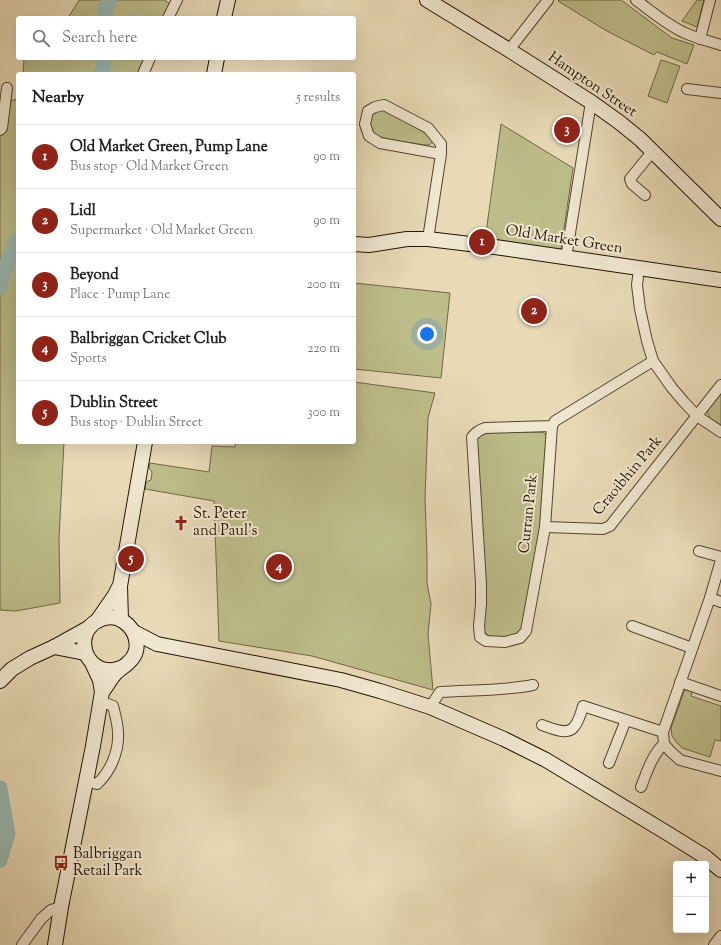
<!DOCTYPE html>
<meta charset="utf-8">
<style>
:root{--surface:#fff;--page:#f6f6f6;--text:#222;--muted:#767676;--line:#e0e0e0;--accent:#8f2418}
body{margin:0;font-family:"Sorts Mill Goudy",serif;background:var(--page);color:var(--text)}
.controls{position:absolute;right:12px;bottom:12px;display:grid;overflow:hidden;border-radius:4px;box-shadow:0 4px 16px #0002}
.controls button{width:36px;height:36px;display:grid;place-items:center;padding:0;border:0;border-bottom:1px solid var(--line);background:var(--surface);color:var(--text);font:20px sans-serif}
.you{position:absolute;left:427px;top:334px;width:14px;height:14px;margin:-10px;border:3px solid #fff;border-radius:50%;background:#1a73e8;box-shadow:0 0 0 6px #1a73e833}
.badge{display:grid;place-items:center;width:26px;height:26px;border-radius:50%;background:var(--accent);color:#fff;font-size:13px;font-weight:700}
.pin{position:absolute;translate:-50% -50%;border:2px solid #fff;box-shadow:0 1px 4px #0006}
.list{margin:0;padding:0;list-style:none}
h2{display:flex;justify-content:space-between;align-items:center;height:52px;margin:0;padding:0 16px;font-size:17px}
h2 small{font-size:13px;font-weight:400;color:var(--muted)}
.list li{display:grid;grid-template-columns:26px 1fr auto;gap:12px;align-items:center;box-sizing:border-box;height:64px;padding:0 16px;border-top:1px solid var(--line)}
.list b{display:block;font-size:15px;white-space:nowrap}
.list p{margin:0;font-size:13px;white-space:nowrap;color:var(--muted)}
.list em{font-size:13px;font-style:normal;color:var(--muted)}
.icon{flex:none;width:22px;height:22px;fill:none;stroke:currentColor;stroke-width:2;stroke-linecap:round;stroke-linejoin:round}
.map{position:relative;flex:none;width:721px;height:945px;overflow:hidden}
.search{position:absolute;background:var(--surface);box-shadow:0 4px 16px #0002;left:16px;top:16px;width:340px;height:44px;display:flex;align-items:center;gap:10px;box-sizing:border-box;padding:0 14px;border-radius:4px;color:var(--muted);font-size:15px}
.panel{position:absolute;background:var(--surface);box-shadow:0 4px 16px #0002;left:16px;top:72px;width:340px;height:372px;border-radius:4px}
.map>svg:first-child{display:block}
.green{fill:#bdbd8a;stroke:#706845}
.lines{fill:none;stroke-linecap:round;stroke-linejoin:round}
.river{stroke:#98bab3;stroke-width:15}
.street-casing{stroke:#55442e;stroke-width:12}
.secondary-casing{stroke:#241200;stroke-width:16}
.street{stroke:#f0e7d0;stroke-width:10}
.secondary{stroke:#f0e7d0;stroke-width:14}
.labels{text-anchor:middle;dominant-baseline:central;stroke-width:4;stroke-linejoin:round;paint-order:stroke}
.street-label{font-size:15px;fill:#241200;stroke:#f0e7d0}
.poi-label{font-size:15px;fill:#241200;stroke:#f0e7d0;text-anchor:start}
</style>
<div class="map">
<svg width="721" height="945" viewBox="0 0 721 945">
<rect width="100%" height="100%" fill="#e8dab7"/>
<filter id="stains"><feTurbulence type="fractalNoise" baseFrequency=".005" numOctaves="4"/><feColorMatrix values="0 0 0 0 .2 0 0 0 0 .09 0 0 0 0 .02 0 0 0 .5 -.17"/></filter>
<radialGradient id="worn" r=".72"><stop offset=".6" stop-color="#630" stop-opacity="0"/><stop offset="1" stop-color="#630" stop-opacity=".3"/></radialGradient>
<g class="green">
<path d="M 79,0 L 165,0 L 171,5 L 164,18 L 68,18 Z"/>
<path d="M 559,0 L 621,0 L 672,38 L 694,45 L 687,64 L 657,52 L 654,55 L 605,30 L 558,1 Z"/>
<path d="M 697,0 L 704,0 L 697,27 L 682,21 Z"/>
<path d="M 24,58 L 148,58 L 141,74 L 23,74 Z"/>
<path d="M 661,60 L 680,66 L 667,103 L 648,96 Z"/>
<path d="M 18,99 L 18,442 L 64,442 L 59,538 L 60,603 L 16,611 L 0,610 L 0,130 L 5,102 Z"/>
<path d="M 378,110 L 385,110 L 407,122 L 430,136 L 433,142 L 429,145 L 425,145 C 414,143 381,140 373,133 C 371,131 370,128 368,125 L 372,113 Z"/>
<path d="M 501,124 L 573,168 L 561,249 L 553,249 L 485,240 Z"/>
<path d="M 354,283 L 450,293 L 441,378 L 354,369 Z"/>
<path d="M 354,382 L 435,393 L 428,418 L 425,497 L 427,555 L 427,583 L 431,604 L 428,634 L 433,690 L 312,656 L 219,641 L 214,501 L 145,489 L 146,482 L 151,480 L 152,472 L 149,468 L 150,463 L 209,472 L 212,446 L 235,447 L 236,442 L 354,442 Z"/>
<path d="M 721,392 L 721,425 C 711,420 709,420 707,409 Z"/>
<path d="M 485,432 L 542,432 L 547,435 L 541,530 L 525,622 L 520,632 C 512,635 501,640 491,637 C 488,636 486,633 484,631 L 476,439 Z"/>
<path d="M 685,689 L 693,689 L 691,696 L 721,706 L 721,741 L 715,740 L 710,757 L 682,748 L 677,743 L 672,736 L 671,728 Z"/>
</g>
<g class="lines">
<g class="river">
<path d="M 105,18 L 106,6 L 110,0"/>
<path d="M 101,74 L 104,65 L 104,58"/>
<path d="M 0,288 L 7,263 L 18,239"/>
<path d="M 0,788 L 8,834 L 0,860"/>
</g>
<defs>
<g id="street">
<path d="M 636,0 C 651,11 666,24 683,32 C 695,38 708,41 721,45"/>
<path d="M 168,18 L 177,0"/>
<path d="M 700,39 L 710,0"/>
<path d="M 509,50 L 548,0"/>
<path d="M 143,74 L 150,58"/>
<path d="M 687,89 L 721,93"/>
<path d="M 0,130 L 2,128 L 7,88"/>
<path d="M 645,195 L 632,184 L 630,179 L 652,152"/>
<path d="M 428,239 L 441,154 L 441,144 L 428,128 L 384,105 L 375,107 L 368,111 L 365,124 L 369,136 L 380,143 L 441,154"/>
<path d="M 566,258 L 591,102"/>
<path d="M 639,269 L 637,285 L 640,309 L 647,341 L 653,361 L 672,388 L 684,402 L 697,416 L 721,432"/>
<path d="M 552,426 L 485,428 C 479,430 476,432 472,437 L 481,584 L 481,604 L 479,626 L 480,637 L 486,641 L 505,642 L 520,638 L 526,631 L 545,527 L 552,426 L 555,421 L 653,361"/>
<path d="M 545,527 L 603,529 L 610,526 L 721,385"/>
<path d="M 699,551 L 721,557"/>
<path d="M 721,560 L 710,598 L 663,732 L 664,744 L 671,752 L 680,760 L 721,771"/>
<path d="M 710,598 L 721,602"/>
<path d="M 632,626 L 692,648"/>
<path d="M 680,682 L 721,696"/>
<path d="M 430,707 L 440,692 C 471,690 502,691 533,685"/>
<path d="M 542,725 C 551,728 567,736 574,727 C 579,721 581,713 583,706 L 663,732"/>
<path d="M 609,763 L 626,720"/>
<path d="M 86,781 L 97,784 C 111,771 119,751 118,733 C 118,724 115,714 113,706 L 100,701"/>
<path d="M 641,787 C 647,772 652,755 664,744"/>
<path d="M 22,945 L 41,919 L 51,910 L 61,907"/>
<path d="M 714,945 L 721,936"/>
</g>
<g id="secondary">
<path d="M 427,0 L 509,50 L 591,102 L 619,122 L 640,139 L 721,219"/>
<path d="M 224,18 L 228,0"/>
<path d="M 214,74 L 217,58"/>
<path d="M 354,244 L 369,245 L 407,239 L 428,239 L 495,247 L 721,280"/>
<path d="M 121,620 L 120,586 L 145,442"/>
<path d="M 97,621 L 115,595 L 119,587"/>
<path d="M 134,632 L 157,644 L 341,680 L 380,691 L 430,707 L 504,739 L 546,760 L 667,833 L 704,856 L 721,870"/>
<path d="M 54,647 L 85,653"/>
<path d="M 0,681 L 12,669 L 30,658 L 54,647 L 90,627"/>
<path d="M 102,692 C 106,687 110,680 114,675 C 118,670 124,667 128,663 C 142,651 138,631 123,621 C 116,616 105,616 97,621 C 75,633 83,668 108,670 C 113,671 118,669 123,667"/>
<path d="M 55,945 L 61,907 L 93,746 L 102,692 L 100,680 L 93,665"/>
</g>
</defs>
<use href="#street" class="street-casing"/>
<use href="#secondary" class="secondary-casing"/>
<use href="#street" class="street"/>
<use href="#secondary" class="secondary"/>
</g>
<defs>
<symbol id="church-bare" viewBox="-9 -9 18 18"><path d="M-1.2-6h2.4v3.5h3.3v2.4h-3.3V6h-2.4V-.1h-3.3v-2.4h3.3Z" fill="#8f2418" stroke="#f0e7d0" stroke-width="2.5" paint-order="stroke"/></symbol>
<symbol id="bus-bare" viewBox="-9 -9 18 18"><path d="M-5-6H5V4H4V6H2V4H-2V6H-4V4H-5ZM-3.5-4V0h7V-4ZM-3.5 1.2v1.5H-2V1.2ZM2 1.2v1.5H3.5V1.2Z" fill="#8f2418" stroke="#f0e7d0" stroke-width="2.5" paint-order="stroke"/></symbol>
</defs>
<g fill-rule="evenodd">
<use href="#church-bare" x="170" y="512" width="22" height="22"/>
<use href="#bus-bare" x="50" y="852" width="22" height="22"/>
</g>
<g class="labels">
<g class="street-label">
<text transform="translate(592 85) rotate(34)">Hampton Street</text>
<text transform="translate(564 240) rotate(9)">Old Market Green</text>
<text transform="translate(628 476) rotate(-50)">Craoibhin Park</text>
<text transform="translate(529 514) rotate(-84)">Curran Park</text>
</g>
<g class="poi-label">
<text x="193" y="514">St. Peter<tspan x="193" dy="17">and Paul's</tspan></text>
<text x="73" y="854">Balbriggan<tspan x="73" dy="17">Retail Park</tspan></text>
</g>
</g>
<rect width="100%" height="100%" filter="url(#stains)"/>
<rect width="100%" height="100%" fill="url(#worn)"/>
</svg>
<div class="controls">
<button>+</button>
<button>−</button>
</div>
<div class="you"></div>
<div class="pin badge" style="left:482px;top:242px">1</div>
<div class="pin badge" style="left:534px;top:311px">2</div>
<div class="pin badge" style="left:567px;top:130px">3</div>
<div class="pin badge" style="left:279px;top:567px">4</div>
<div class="pin badge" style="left:131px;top:559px">5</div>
<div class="search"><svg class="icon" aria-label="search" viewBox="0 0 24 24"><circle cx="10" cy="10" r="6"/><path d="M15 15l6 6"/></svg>Search here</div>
<section class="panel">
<h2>Nearby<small>5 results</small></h2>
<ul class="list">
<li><span class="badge">1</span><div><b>Old Market Green, Pump Lane</b><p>Bus stop · Old Market Green</p></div><em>90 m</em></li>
<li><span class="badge">2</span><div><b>Lidl</b><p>Supermarket · Old Market Green</p></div><em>90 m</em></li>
<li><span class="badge">3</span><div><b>Beyond</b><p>Place · Pump Lane</p></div><em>200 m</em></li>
<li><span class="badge">4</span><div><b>Balbriggan Cricket Club</b><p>Sports</p></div><em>220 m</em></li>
<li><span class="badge">5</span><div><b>Dublin Street</b><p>Bus stop · Dublin Street</p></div><em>300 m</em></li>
</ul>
</section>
</div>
